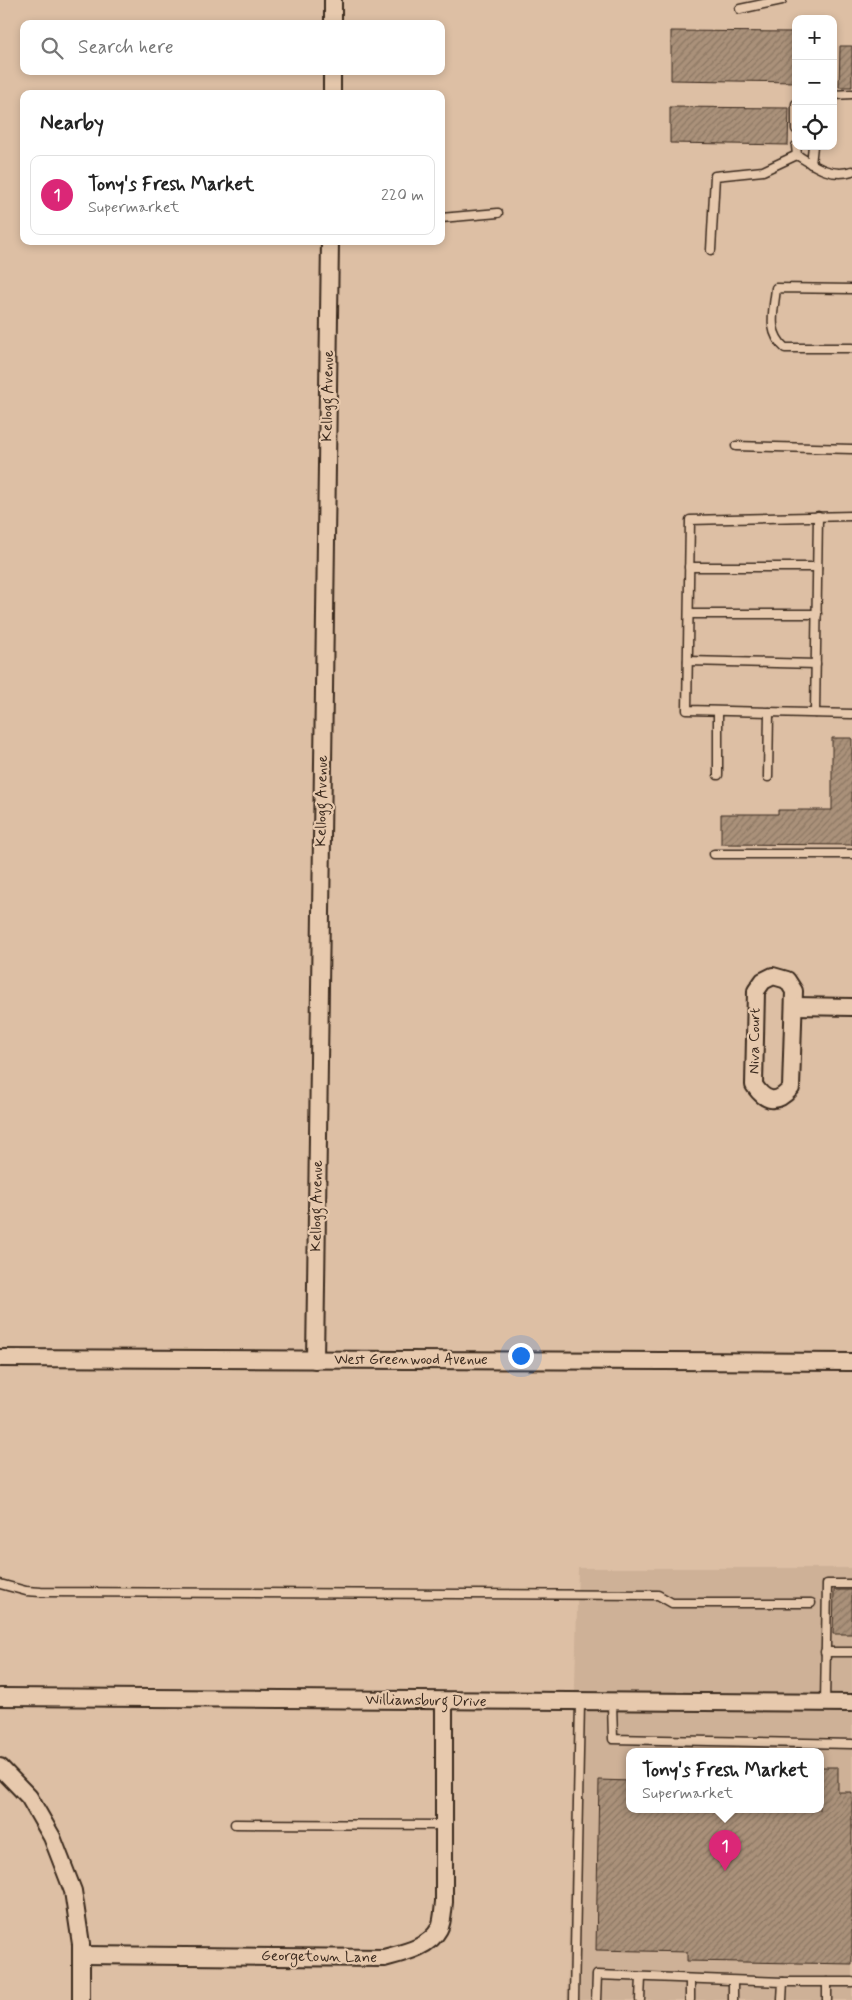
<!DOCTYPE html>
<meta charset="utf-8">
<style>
:root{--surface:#fff;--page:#f6f6f6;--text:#222;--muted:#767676;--line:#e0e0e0;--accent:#db2777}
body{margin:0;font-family:Mynerve,sans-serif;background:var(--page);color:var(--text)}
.controls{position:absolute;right:15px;top:15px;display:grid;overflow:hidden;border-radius:10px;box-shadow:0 2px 8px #0003}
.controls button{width:45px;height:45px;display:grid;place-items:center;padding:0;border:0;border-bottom:1px solid var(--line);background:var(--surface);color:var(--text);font:25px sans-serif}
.you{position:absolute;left:520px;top:1355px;width:18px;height:18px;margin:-12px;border:4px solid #fff;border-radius:50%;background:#1a73e8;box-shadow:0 0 0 8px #1a73e833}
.badge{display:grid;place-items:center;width:32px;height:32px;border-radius:50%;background:var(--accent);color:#fff;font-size:16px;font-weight:700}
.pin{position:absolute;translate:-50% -41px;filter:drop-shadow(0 1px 2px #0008)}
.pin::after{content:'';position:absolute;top:26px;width:18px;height:15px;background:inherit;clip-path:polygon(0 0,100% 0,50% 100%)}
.popup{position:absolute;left:626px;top:1748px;width:198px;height:65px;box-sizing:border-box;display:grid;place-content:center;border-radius:10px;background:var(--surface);filter:drop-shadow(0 1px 4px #0005);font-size:16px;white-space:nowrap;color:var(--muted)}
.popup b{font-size:19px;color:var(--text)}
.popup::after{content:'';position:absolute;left:50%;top:100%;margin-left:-10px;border:10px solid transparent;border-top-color:var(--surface)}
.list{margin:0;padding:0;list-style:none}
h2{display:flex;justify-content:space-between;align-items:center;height:65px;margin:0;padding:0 20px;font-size:21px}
h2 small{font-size:16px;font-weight:400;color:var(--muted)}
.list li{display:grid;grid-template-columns:32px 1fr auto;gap:15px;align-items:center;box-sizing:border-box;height:80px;margin:0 10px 10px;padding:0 10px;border:1px solid var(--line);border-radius:10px}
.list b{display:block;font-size:19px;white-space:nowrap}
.list p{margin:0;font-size:16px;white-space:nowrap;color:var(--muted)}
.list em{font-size:16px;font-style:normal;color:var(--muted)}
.icon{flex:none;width:28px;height:28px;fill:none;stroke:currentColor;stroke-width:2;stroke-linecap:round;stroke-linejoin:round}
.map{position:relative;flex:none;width:852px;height:2000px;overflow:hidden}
.search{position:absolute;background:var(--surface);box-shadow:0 2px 8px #0003;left:20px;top:20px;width:425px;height:55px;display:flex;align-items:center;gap:12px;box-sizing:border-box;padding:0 18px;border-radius:10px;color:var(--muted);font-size:19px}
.panel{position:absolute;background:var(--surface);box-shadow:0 2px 8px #0003;left:20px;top:90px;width:425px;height:155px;border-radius:10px}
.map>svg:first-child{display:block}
.built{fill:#ceb197;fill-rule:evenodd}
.building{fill:url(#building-hatch);stroke:#3b2a1e}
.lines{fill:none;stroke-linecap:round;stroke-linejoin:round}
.lane-casing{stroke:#3b2a1e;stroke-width:11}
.street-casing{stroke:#3b2a1e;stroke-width:20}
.lane{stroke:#e7c9ad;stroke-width:8}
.street{stroke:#e7c9ad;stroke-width:16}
.labels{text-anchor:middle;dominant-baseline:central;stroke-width:4.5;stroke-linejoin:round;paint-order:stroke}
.street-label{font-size:15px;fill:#3b2a1e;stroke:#e7c9ad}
</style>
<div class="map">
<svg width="852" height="2000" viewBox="0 0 852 2000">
<defs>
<pattern id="building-hatch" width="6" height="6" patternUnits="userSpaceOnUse" patternTransform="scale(1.25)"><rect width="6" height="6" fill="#aa917a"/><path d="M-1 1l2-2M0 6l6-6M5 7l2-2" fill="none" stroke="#8c7763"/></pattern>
</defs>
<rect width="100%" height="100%" fill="#ddbfa4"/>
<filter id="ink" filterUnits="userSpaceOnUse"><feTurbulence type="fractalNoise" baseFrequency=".02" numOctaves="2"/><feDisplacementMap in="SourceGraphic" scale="10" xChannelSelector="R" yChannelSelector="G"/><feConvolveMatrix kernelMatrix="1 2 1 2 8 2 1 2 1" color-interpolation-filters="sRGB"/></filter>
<g filter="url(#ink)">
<path class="built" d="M 578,1568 L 852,1568 L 852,2000 L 567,2000 ZM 630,1752 L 820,1752 L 820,1810 L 630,1810 Z"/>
<g class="building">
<path d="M 671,31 L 796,32 L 796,82 L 671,80 Z"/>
<path d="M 840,46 L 852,46 L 852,87 L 839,87 Z"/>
<path d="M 670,107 L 789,108 L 788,145 L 670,143 Z"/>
<path d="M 832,738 L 852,738 L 852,845 L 721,844 L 721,814 L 778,814 L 778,810 L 832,810 Z"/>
<path d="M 834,1590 L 852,1590 L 852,1634 L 833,1634 Z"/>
<path d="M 820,1767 L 838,1767 L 838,1792 L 852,1792 L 852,1964 L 687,1961 L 687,1952 L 596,1950 L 599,1780 L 630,1781 L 630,1810 L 820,1810 Z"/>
</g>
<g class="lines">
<defs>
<g id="lane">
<path d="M 740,9 L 782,0"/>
<path d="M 833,95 L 852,94"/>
<path d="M 796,104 L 796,129"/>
<path d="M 796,146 L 797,155 C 815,166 831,178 852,171"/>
<path d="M 811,164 L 813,146"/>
<path d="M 441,218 L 498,213"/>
<path d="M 711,250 L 715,176 L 763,171 L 797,155"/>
<path d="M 852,289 L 776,288 C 774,311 766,331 785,348 L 852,348"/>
<path d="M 736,446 L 852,449"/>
<path d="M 852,516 L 690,520 L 687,710 L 852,714"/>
<path d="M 689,567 L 817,567"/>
<path d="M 689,614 L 817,614"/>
<path d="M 688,661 L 816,664"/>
<path d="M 718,712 L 718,775"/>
<path d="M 815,713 L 818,516"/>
<path d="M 768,777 L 769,712"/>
<path d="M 714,854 L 852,854"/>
<path d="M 0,1584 L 26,1591 L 41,1592 L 658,1595 L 672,1603 L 811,1603"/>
<path d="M 825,1652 L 852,1652"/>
<path d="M 612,1703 L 613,1739 L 852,1744"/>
<path d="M 825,1703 L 827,1584 L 852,1584"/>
<path d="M 235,1824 L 444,1825"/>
<path d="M 783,1982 L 852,1982"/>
<path d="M 574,2000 L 580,1703"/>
<path d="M 596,2000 L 597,1975 L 783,1982 L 782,2000"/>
<path d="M 640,2000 L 641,1977"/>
<path d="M 690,2000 L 690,1979"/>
<path d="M 733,2000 L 733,1981"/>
<path d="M 827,2000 L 827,1982"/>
</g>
<g id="street">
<path d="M 333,24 L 333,0"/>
<path d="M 332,94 L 332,71"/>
<path d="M 773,976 L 787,980 L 794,991 L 791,1088 C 777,1104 766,1103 754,1085 L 756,991 L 763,981 Z"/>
<path d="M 795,1006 L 852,1007"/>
<path d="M 0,1358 L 852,1362"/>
<path d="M 315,1360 L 330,241"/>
<path d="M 0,1697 L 852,1703"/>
<path d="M 0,1767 L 29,1797 L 52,1837 L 73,1891 L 81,1944 L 81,2000"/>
<path d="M 81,1955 L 384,1958 C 402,1953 429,1948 439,1929 C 443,1922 443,1910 444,1902 L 444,1701"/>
</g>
</defs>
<use href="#lane" class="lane-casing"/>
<use href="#street" class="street-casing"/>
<use href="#lane" class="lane"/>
<use href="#street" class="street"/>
</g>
</g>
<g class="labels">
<g class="street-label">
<text transform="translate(328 396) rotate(-89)">Kellogg Avenue</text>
<text transform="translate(322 801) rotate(-89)">Kellogg Avenue</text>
<text transform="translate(755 1041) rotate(-89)">Niva Court</text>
<text transform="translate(317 1206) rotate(-89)">Kellogg Avenue</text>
<text x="411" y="1360">West Greenwood Avenue</text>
<text transform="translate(426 1701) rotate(1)">Williamsburg Drive</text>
<text transform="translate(319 1957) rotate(1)">Georgetown Lane</text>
</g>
</g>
</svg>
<div class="controls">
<button>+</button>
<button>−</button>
<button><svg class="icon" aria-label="locate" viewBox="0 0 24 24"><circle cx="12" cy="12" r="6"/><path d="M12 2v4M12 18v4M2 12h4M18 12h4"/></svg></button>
</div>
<div class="you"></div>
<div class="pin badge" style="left:725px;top:1871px">1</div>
<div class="popup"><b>Tony's Fresh Market</b>Supermarket</div>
<div class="search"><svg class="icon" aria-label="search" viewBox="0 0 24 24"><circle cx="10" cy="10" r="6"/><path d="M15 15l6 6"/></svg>Search here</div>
<section class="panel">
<h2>Nearby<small></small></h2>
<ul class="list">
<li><span class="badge">1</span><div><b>Tony's Fresh Market</b><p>Supermarket</p></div><em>220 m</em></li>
</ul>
</section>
</div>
